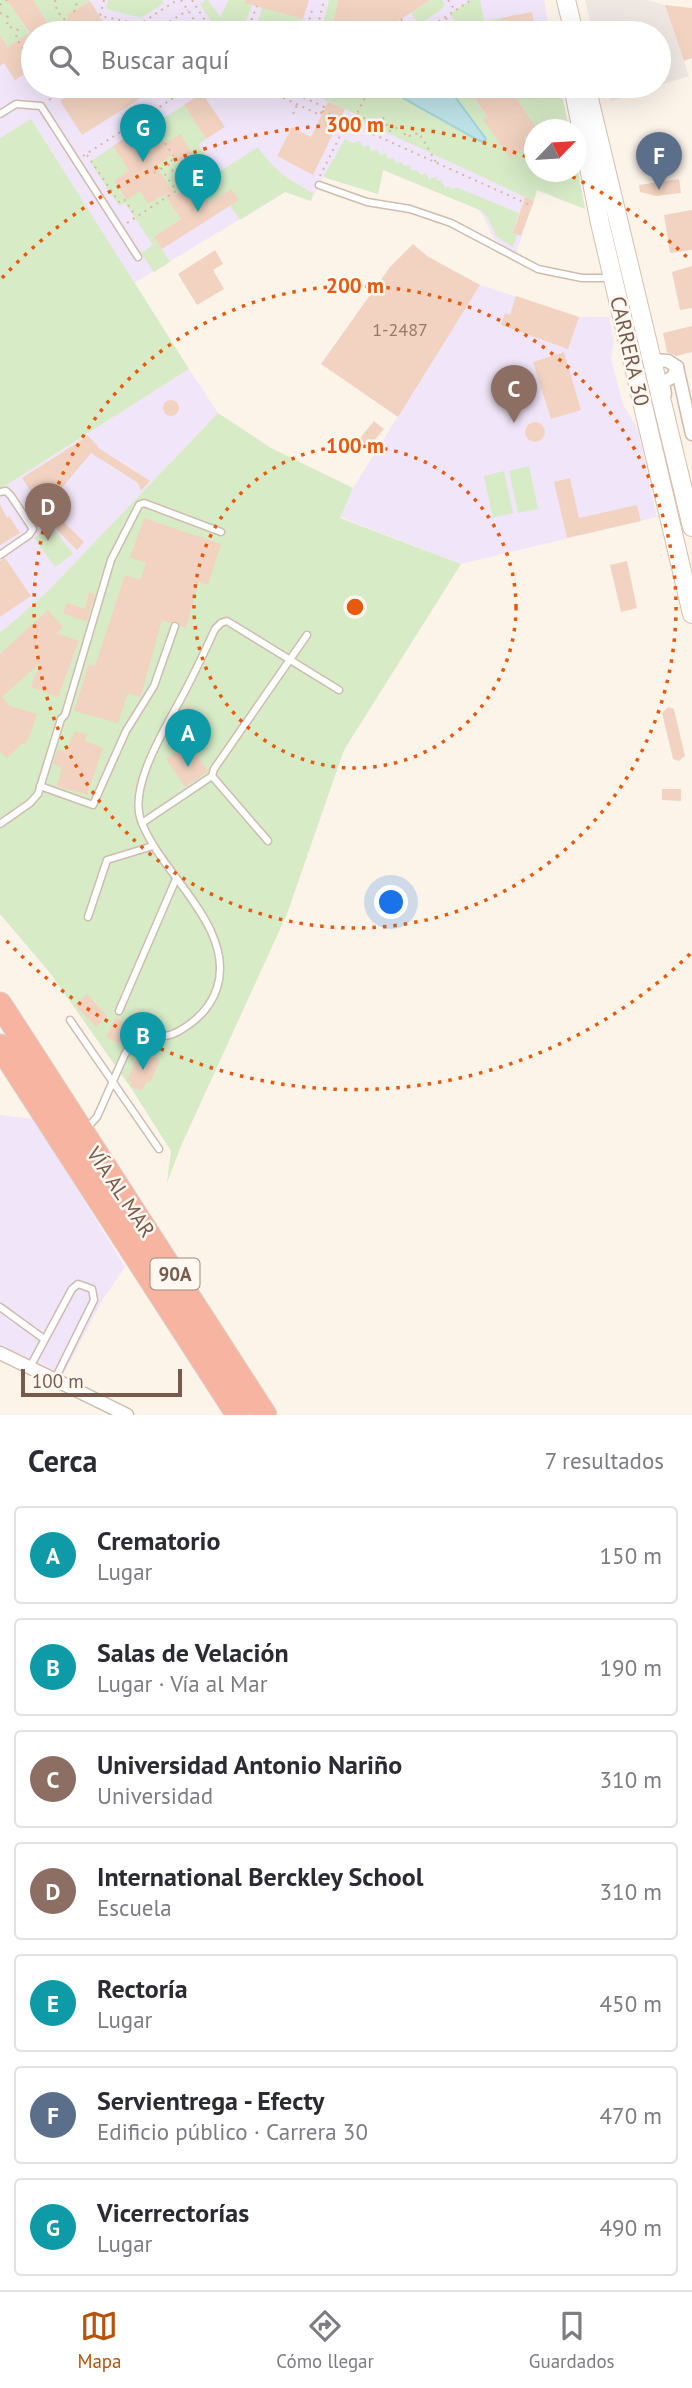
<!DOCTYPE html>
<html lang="es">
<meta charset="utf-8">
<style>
:root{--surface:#fff;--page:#f2f2f3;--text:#2b2b33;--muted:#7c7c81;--line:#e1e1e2;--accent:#b45309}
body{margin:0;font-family:"PT Sans",sans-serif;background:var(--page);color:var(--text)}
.compass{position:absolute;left:524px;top:119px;width:63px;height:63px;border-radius:50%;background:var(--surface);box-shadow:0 7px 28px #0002;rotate:65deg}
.scale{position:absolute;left:21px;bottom:18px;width:161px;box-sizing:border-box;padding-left:7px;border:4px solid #785a4c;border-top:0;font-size:19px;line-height:24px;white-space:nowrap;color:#785a4c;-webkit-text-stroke:5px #fff8f0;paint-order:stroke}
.you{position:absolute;left:392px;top:903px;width:24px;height:24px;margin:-18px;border:5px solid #fff;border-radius:50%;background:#1a73e8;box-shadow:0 0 0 10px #1a73e833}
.badge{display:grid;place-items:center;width:46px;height:46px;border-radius:50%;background:var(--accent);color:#fff;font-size:23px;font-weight:700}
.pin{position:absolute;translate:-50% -58px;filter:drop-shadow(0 2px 4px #0008)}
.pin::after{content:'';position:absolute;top:37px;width:24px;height:21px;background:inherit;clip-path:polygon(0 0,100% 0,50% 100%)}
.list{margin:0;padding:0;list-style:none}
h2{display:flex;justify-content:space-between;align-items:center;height:91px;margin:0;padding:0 28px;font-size:30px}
h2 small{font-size:23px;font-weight:400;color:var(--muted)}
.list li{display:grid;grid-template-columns:46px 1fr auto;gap:21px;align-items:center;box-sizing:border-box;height:98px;margin:0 14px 14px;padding:0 14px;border:2px solid var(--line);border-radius:7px}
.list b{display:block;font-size:26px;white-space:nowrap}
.list p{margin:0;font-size:23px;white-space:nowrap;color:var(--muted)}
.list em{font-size:23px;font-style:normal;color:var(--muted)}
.icon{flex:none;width:38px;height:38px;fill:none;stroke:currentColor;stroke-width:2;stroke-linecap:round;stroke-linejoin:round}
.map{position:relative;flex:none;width:692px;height:1415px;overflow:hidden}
.search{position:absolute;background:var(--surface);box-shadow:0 7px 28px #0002;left:21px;right:21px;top:21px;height:77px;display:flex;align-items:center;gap:18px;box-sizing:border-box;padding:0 24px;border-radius:38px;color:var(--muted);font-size:26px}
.sheet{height:875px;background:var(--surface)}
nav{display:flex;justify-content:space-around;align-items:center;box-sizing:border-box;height:98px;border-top:2px solid var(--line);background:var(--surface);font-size:19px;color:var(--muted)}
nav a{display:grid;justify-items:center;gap:4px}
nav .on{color:var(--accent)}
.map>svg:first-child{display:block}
.industrial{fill:#eee7e2}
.education{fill:#f1e6f9}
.green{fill:#d7ebc7}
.water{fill:#bde2e7;stroke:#a3d2d8;stroke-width:2}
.building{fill:#f2d3c1}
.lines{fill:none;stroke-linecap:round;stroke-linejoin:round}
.lane-casing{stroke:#cfbcae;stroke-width:9}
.street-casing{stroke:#cfbcae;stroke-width:15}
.secondary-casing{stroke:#d5beae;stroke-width:20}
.highway-casing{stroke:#d9d1cd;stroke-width:25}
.path{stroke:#d7b6a3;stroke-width:2;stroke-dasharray:2 5;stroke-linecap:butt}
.lane{stroke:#fff;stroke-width:6}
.street{stroke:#fff;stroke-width:12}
.secondary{stroke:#fff;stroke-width:18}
.highway{stroke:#f6b4a1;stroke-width:23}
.ring{fill:none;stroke:#e8590c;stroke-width:3.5;stroke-dasharray:3.5 7}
.labels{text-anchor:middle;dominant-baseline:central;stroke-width:5;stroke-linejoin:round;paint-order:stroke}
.number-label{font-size:18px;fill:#967869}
.shield{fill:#fff8f0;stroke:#a0897d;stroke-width:2}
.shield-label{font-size:19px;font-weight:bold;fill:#785a4c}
.street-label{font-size:21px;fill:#785a4c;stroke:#fff8f0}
.centre{fill:#e8590c;stroke:#fff8f0;stroke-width:3.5}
.ring-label{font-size:21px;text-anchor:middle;font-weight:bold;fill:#e8590c;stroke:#fff8f0;stroke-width:5;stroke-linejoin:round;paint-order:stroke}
</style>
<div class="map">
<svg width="692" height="1415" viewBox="0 0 692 1415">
<rect width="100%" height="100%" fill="#fcf4e9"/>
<path class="industrial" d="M 585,0 L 646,0 L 665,5 L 689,76 L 658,86 L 611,101 L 607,86 L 659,86 L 659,33 L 593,33 Z"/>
<g class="education">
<path d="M 0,0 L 544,0 L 550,33 L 33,33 L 33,86 L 560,86 L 569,129 L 534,130 L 534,172 L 576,172 L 577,166 L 585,209 L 536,190 L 516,254 L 494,239 L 480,210 L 383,170 L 378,194 L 323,177 L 311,201 L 285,192 L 134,283 L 31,119 L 0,138 Z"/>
<path d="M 480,285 L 579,317 L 609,317 L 614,342 L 611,358 L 623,404 L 638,430 L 657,517 L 461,564 L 340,517 L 353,488 Z"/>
<path d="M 189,369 L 218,413 L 46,593 L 0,633 L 0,489 Z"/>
<path d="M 0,1115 L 34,1119 L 125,1267 L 103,1299 L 62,1377 L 0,1346 Z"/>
</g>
<g class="green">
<path d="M 0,0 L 8,0 L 33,40 L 20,49 L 16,42 L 8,47 L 0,35 Z"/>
<path d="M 33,0 L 90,0 L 68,16 L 69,18 L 51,28 Z"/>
<path d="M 108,0 L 162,0 L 164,3 L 141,18 L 106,9 Z"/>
<path d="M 206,0 L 208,0 L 220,17 L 229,0 L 256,0 L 255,5 L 252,5 L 242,32 L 239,33 L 219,33 L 200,4 Z"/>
<path d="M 329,0 L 338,0 L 331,33 L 321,33 Z"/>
<path d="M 430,0 L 442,0 L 445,4 L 442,9 L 419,25 L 411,13 Z"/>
<path d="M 471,0 L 480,0 L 484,21 L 500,18 L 503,28 L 509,27 L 510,33 L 463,33 L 450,14 Z"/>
<path d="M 262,7 L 303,19 L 303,33 L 282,33 L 258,22 Z"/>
<path d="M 305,86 L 386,86 L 387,89 L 483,142 L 464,109 L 447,86 L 466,86 L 487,116 L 483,119 L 528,145 L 524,138 L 534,131 L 534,172 L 576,172 L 577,166 L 585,209 L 537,190 L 534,201 L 355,118 L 356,114 L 303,90 Z"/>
<path d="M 501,86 L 560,86 L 569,129 L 537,129 L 509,88 L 504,91 Z"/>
<path d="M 184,105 L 206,139 L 199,145 L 209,161 L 206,164 L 213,176 L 258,147 C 275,172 288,179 313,193 L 311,201 L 285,192 L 240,220 L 230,206 L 238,200 L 231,189 L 209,203 L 200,188 L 196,191 L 192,185 L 168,200 L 181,219 L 154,237 L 170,262 L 154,272 L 141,253 L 153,245 L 125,203 L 119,206 L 90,162 L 113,146 L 129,171 L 115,181 L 140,191 L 149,204 L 170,189 L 151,169 L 172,155 L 153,125 Z"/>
<path d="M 31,119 L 189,369 L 0,489 L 0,138 Z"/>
<path d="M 345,139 L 353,143 L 360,141 L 363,147 L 369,145 L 371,151 L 378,150 L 380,155 L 386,153 L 388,159 L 394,158 L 396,163 L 402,162 L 404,166 L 410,165 L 411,170 L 417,170 L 421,175 L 426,173 L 429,179 L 437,177 L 437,181 L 441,180 L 445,188 L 450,186 L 451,189 L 458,188 L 519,213 L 513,232 L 517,235 L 513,247 L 497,237 L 487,217 L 480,210 L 383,170 L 378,194 L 323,177 Z"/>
<path d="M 218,413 L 271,448 L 353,488 L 340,518 L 461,564 L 344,750 L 287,914 L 181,1146 L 167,1183 L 171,1151 L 133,1091 L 50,973 L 0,914 L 0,633 L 46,593 Z"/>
<path d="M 529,466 L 538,509 L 518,513 L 509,471 Z"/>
<path d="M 504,471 L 513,513 L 493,518 L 484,476 Z"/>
<path d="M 51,525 L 73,554 L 55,567 L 34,538 Z"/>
</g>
<path class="water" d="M 386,86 L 447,86 L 486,139 L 483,142 L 478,140 L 387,89 Z"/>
<g class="building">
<path d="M 7,0 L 33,0 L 54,33 L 33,33 L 33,68 L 15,80 L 4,63 L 0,66 L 0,35 L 8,47 L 30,33 Z"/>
<path d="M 246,0 L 309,0 L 303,19 L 245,3 Z"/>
<path d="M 338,0 L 430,0 L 380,33 L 331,33 Z"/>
<path d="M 90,1 L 103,22 L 85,33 L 71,33 L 63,21 L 69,18 L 67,15 Z"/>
<path d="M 665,5 L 692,8 L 692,58 L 684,61 Z"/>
<path d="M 532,12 L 534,23 L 538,22 L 540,33 L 510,33 L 509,27 L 503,28 L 500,18 Z"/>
<path d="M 182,21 L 190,33 L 163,33 Z"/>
<path d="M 84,86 L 160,86 L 82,135 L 60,101 Z"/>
<path d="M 466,86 L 492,86 L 499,95 L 509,88 L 537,129 L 524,138 L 529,145 L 510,158 L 483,119 L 487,116 Z"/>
<path d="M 615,86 L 652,86 L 653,88 L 619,98 Z"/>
<path d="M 202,93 L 225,127 L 206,139 L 184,105 Z"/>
<path d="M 328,102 L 345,109 L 313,175 L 277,156 L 292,127 L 311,137 Z"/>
<path d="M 149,122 L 165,144 L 180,134 L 200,166 L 187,174 L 174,154 L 156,166 L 175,195 L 192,184 L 196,191 L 200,188 L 209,203 L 231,189 L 239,200 L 162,249 L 154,237 L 181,219 L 164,194 L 148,204 L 140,191 L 127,200 L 114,181 L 129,171 L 113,146 Z"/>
<path d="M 679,179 L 681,193 L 656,196 L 640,192 L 639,185 Z"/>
<path d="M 525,197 L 534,201 L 521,236 L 513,233 Z"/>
<path d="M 692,210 L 692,250 L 670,253 L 664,215 Z"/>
<path d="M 413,244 L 427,256 L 480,285 L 398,417 L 321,364 L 390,267 Z"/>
<path d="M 215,250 L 223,264 L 213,270 L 224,289 L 197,305 L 178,274 Z"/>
<path d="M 692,266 L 692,308 L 680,310 L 672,272 Z"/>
<path d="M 516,296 L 579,317 L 568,349 L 501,325 L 505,313 L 510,315 Z"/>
<path d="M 692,326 L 692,352 L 676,356 L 667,352 L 663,333 Z"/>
<path d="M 564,352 L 581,410 L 551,419 L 533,362 Z"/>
<circle cx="171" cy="408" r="8"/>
<path d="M 374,421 L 384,429 L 369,447 L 359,439 Z"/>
<circle cx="535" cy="432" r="10"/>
<path d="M 88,436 L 98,446 L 97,447 L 150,481 L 141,491 L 138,483 L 91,453 L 43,510 L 22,478 Z"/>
<path d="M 570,478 L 579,518 L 637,505 L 641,521 L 567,538 L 554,482 Z"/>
<path d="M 0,504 L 7,518 L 9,516 L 20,533 L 0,545 Z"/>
<path d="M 60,518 L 84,542 L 77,550 L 53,526 Z"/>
<path d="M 144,518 L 221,544 L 208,585 L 199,582 L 186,628 L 181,626 L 177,621 L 171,623 L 162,620 L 141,695 L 140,697 L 128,693 L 118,723 L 74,711 L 89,664 L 95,666 L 125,575 L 140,580 L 146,563 L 130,557 Z"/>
<path d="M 5,558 L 31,596 L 0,617 L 0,561 Z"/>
<path d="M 627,561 L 637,608 L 621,612 L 610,565 Z"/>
<path d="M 89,592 L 95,594 L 87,622 L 63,613 L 67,603 L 85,609 Z"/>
<path d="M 48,610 L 63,627 L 57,633 L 79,641 L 58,697 L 31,687 L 40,663 L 2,697 L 10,706 L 37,714 L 31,733 L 25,744 L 23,743 L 7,758 L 0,752 L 0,654 Z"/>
<path d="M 668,707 L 674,709 L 685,756 L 679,761 L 673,759 L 662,713 Z"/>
<path d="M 75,731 L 87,735 L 85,741 L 103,748 L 87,795 L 57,786 L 62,767 L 53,764 L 58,749 L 66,752 Z"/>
<path d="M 189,744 L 208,771 L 185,787 L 166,759 Z"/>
<path d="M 662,789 L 681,789 L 681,801 L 662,800 Z"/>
<path d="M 87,994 L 107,1016 L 96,1027 L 75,1005 Z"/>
<path d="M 115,1018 L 129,1024 L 120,1044 L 106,1037 Z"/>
<path d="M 140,1051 L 160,1060 L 150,1083 L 147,1081 L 142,1091 L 130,1086 L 132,1082 L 127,1080 Z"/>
</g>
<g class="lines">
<defs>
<g id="lane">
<path d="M 0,114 L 16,104 L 41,106 L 138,257"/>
<path d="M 319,185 L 367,202 L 410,209 L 451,223 L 538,269 L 582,278 L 610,278"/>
<path d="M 0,492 L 6,491 L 11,496 L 33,529 L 29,535 L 0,555"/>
<path d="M 212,776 L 268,841"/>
<path d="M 40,786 L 93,805 L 126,731 L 154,686 L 175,626"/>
<path d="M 142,823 C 126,788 168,724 184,693 C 195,672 205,651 215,629 L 221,623 L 227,621 L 339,690"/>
<path d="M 0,824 L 30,803 L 38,794 L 61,719 L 65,715 L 111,560 L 139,505 L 144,503 L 221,532"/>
<path d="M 88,917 L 107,860 L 153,846"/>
<path d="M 119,1011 L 176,879"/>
<path d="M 70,1020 L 159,1149"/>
<path d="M 87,1128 L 97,1117 L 125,1054 L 140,1031 C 157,1038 168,1039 184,1028 C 200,1018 211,1006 217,988 C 236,928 162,875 142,823 L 212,776 L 214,769 L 307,635"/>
<path d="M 0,1307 L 44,1339"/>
<path d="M 30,1367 L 72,1289 L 78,1284 L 92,1289 L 94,1300 L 55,1379"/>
</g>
<g id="street">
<path d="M 653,360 L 668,361 L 677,367"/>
<path d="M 677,367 L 692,434"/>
<path d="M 665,394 L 663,382 L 673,377 L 677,367"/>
<path d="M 0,1353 L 127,1415"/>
</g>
<g id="secondary">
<path d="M 566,0 L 574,33"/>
<path d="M 573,86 L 600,223 L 692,614"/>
<path d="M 586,86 L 692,527"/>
</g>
<g id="highway">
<path d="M 0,1004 L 265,1415"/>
<path d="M 0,1046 L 238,1415"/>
</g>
</defs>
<use href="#lane" class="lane-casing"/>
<use href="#street" class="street-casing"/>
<use href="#secondary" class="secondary-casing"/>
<use href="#highway" class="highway-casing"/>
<g class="path">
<path d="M 55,0 L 57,11 L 65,20"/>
<path d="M 104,0 L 100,16 L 140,24"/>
<path d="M 181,0 L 203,33"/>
<path d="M 192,0 L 213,33"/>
<path d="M 448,0 L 455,10"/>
<path d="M 0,5 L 7,0"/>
<path d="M 74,12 L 78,0"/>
<path d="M 0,13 L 8,17 L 7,26 L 18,30 L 16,38 L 25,51"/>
<path d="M 446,18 L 457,33"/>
<path d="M 401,19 L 410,33"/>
<path d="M 251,25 L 268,33"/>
<path d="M 382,32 L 383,33"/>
<path d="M 126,33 L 177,0"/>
<path d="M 152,33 L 188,10"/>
<path d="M 246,33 L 257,6"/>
<path d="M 306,33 L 313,6"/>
<path d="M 316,33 L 324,0"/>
<path d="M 421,33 L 471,0"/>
<path d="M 501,33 L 510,32"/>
<path d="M 28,71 L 33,80"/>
<path d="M 45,86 L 51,99"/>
<path d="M 258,86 L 320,115 L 324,107 L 279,86"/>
<path d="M 492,86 L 499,95"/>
<path d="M 296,92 L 298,86"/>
<path d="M 283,98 L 287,86"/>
<path d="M 49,100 L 72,86"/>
<path d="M 322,111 L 532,206"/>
<path d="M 293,114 L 297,105"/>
<path d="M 357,115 L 373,122 L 383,118 L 390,131 L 401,126 L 406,137 L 419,133 L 436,162"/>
<path d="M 351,125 L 371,86"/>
<path d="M 87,155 L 119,202 L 124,199 L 135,215"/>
<path d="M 83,156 L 192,86"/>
<path d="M 168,164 L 185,189"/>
<path d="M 154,173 L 160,168"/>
<path d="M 320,176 L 346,124"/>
<path d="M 181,184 L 212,164"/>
<path d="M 127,223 L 176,191 L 161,168 L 175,158 L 147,116"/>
</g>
<use href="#lane" class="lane"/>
<use href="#street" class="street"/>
<use href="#secondary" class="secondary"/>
<use href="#highway" class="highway"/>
</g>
<g class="ring">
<circle cx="355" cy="607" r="161"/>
<circle cx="355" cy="607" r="321"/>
<path d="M690 954A482 482 0 0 1 2 936M2 278A482 482 0 0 1 532 159M563 172A482 482 0 0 1 690 260"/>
</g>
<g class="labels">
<g class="number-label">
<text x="400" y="329">1-2487</text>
</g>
<rect class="shield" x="150.5" y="1258.5" width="49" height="31" rx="5"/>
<g class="shield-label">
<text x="175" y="1274">90A</text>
</g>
<g class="street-label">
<text transform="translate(630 351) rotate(77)">CARRERA 30</text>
<text transform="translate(121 1192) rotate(56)">VÍA AL MAR</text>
</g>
</g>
<circle cx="355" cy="607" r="10" class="centre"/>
<g class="ring-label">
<text x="355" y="132">300 m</text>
<text x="355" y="293">200 m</text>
<text x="355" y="453">100 m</text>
</g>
</svg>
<svg class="compass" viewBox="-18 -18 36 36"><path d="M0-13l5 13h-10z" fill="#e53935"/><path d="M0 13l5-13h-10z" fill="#7c7c81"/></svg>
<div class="scale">100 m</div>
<div class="you"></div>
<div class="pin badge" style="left:188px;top:767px;background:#0f9aa8">A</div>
<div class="pin badge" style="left:143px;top:1070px;background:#0f9aa8">B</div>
<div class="pin badge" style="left:514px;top:423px;background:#8d6e63">C</div>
<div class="pin badge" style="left:48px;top:541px;background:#8d6e63">D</div>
<div class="pin badge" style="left:198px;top:212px;background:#0f9aa8">E</div>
<div class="pin badge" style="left:659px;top:190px;background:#5c6f8a">F</div>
<div class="pin badge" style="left:143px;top:162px;background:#0f9aa8">G</div>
<div class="search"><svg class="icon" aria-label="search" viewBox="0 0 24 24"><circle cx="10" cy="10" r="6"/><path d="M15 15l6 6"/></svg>Buscar aquí</div>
</div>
<section class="sheet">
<h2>Cerca<small>7 resultados</small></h2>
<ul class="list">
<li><span class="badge" style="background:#0f9aa8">A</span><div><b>Crematorio</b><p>Lugar</p></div><em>150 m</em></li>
<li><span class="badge" style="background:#0f9aa8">B</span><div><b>Salas de Velación</b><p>Lugar · Vía al Mar</p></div><em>190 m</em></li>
<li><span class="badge" style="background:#8d6e63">C</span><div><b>Universidad Antonio Nariño</b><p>Universidad</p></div><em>310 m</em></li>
<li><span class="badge" style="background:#8d6e63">D</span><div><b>International Berckley School</b><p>Escuela</p></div><em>310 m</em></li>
<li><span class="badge" style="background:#0f9aa8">E</span><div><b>Rectoría</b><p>Lugar</p></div><em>450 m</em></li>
<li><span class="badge" style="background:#5c6f8a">F</span><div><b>Servientrega - Efecty</b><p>Edificio público · Carrera 30</p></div><em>470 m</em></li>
<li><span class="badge" style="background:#0f9aa8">G</span><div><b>Vicerrectorías</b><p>Lugar</p></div><em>490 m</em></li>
</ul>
</section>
<nav>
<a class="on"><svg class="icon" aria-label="map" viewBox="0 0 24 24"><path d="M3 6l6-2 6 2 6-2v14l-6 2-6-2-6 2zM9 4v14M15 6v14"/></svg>Mapa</a>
<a><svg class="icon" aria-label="directions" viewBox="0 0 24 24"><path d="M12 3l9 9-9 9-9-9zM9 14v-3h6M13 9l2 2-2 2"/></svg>Cómo llegar</a>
<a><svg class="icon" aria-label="saved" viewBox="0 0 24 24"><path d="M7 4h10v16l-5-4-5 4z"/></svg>Guardados</a>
</nav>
